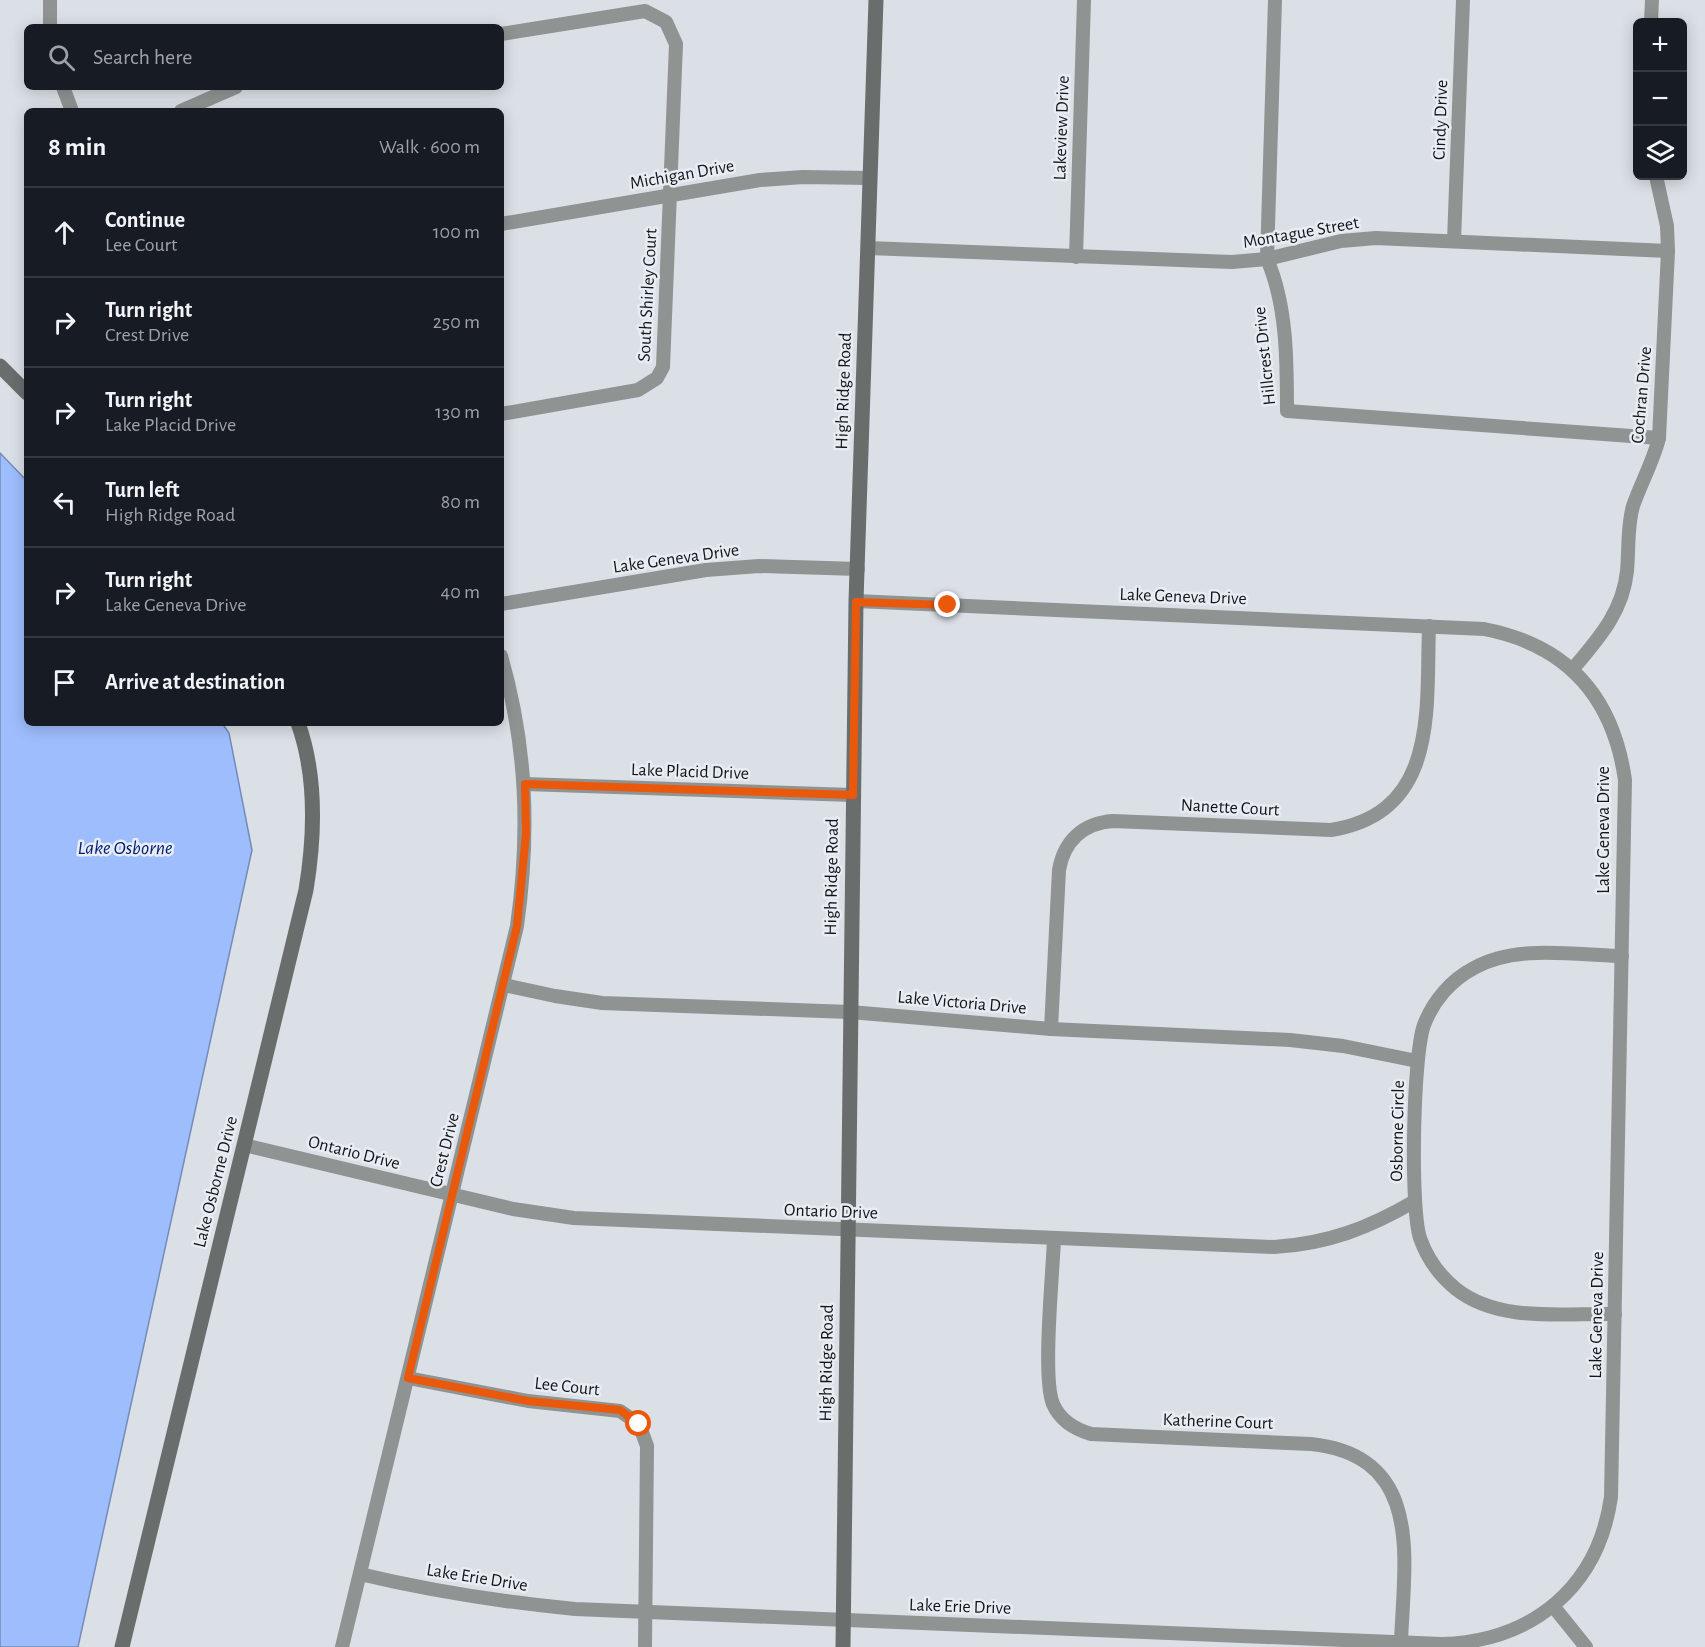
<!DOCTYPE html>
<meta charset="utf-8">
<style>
:root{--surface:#171b24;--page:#242831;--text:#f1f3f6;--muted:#9ea1a6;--line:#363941}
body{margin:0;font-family:"Alegreya Sans",sans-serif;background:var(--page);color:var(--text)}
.controls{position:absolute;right:18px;top:18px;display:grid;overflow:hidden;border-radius:9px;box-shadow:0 3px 15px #0003}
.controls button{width:54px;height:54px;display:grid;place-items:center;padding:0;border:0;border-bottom:2px solid var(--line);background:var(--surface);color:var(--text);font:30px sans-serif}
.stop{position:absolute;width:18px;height:18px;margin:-14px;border:4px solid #ea580c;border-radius:50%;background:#fff}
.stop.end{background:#ea580c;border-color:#fff;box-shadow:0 2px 6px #0008}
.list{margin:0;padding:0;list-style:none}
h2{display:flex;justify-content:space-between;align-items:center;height:78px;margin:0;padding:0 24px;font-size:26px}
h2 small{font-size:20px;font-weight:400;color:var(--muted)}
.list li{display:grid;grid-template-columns:39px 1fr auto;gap:18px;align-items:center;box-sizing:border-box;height:90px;padding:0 24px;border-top:2px solid var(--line)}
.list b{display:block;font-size:22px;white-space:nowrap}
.list p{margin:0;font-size:20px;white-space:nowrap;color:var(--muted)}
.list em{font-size:20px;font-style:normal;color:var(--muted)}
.icon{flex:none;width:33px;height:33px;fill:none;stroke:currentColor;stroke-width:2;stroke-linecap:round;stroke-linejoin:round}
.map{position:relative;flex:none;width:1705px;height:1647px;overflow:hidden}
.search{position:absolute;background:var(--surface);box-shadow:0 3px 15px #0003;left:24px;top:24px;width:480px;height:66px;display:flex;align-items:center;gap:15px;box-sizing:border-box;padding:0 21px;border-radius:9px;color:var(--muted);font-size:22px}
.panel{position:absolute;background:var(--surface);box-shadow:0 3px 15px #0003;left:24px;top:108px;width:480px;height:618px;border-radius:9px}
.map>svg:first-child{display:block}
.water{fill:#9ebdfd;stroke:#748bb8;stroke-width:1.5}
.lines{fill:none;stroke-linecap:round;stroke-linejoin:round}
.street{stroke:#8f9392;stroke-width:14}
.secondary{stroke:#696e6d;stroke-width:15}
.route{stroke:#ea580c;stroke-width:8}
.labels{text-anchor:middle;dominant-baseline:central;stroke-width:5;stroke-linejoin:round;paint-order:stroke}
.street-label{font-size:18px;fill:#131517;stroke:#e8edf4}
.water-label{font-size:20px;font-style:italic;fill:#042077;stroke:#e8edf4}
</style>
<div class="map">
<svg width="1705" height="1647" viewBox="0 0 1705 1647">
<rect width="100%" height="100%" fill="#dbe0e6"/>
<path class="water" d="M 0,453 L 27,481 L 27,723 L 222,723 L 229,733 L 252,850 L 78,1647 L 0,1647 Z"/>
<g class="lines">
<g class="street">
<path d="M 50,0 L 50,27"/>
<path d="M 1275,0 L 1267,259 C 1287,305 1287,361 1287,411 L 1659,438"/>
<path d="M 1651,22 L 1652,0"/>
<path d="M 501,34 L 645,11 L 666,22 L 676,44 L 663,367 L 657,378 L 638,390 L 501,414"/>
<path d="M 63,87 L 72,111"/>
<path d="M 181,111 L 236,87"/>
<path d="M 501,224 L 760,180 L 803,177 L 870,178"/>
<path d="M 1454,241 L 1463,0"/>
<path d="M 868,248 L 1232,262 L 1267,259 L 1341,241 L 1376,238 L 1668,251"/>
<path d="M 1076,257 L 1084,0"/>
<path d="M 501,604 L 706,570 L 759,566 L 858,569"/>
<path d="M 1572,670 C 1598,639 1623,612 1627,571 C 1629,550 1627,527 1633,506 C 1641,483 1653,462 1659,438 L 1668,251 L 1667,226 L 1656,176"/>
<path d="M 525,784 L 853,795"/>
<path d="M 504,985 L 555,996 L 602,1003 L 850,1012 L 1051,1029 L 1290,1040 L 1343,1046 L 1417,1061"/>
<path d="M 1051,1029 L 1059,870 C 1064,841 1083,823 1113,821 L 1331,830 C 1439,813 1426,709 1429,626"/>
<path d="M 244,1145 L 513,1209 L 574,1218 L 1274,1247 C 1327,1244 1369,1228 1415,1201"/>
<path d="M 1054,1238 C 1053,1272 1042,1378 1053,1404 C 1060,1420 1074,1429 1091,1434 L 1311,1444 C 1425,1456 1404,1560 1401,1642"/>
<path d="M 1615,1314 C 1563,1313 1499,1323 1456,1289 C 1440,1276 1427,1258 1420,1238 C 1410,1207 1413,1055 1424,1025 C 1433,1001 1451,980 1474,968 C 1516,944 1575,955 1622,956"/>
<path d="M 408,1378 L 528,1401 L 620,1411 L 639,1424 L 647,1446 L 645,1647"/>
<path d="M 360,1574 C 431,1591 502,1602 575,1609 L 1442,1644 C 1532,1641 1598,1588 1611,1497 L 1625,780 C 1613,696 1567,645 1484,629 L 856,601"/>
<path d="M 1553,1606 L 1586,1647"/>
<path d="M 342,1647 L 517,926 C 530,833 527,746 501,656"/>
</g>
<g class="secondary">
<path d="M 0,366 L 27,393"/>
<path d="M 122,1647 L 306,890 C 315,835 317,776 298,723"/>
<path d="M 843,1647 L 856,601 L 876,0"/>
</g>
</g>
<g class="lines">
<path class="route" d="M 639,1424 L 620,1410 L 528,1401 L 408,1378 L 517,926 L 526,834 L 525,784 L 853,795 L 856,602 L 948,605"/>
</g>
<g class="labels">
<g class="street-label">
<text transform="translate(1441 120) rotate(-88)">Cindy Drive</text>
<text transform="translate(1062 128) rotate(-88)">Lakeview Drive</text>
<text transform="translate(682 175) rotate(-10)">Michigan Drive</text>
<text transform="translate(1301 233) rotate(-10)">Montague Street</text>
<text transform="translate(648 295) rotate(-87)">South Shirley Court</text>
<text transform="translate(1265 356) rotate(-96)">Hillcrest Drive</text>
<text transform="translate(844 391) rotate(-88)">High Ridge Road</text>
<text transform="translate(1642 395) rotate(-85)">Cochran Drive</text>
<text transform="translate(676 559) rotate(-8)">Lake Geneva Drive</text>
<text transform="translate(1183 597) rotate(2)">Lake Geneva Drive</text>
<text transform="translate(690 772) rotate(2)">Lake Placid Drive</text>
<text transform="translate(1230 808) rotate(3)">Nanette Court</text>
<text transform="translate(1604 830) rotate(-90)">Lake Geneva Drive</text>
<text transform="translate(832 877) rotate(-89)">High Ridge Road</text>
<text transform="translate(962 1003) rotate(5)">Lake Victoria Drive</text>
<text transform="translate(1398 1131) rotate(-89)">Osborne Circle</text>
<text transform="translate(445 1150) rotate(-76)">Crest Drive</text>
<text transform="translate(354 1153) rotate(14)">Ontario Drive</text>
<text transform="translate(216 1182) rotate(-76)">Lake Osborne Drive</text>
<text transform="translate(831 1212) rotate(2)">Ontario Drive</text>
<text transform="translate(1597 1315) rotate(-89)">Lake Geneva Drive</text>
<text transform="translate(827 1363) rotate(-89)">High Ridge Road</text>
<text transform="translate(567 1387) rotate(6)">Lee Court</text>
<text transform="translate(1218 1422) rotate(2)">Katherine Court</text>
<text transform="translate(477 1578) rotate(9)">Lake Erie Drive</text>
<text transform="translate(960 1607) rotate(2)">Lake Erie Drive</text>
</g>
<g class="water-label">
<text x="125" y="848">Lake Osborne</text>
</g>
</g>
</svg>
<div class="controls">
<button>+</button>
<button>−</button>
<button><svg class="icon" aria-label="layers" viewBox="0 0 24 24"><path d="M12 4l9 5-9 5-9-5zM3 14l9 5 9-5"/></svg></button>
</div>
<div class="stop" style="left:639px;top:1424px"></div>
<div class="stop end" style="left:948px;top:605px"></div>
<div class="search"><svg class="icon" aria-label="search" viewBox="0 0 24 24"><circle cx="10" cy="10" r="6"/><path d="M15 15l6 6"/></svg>Search here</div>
<section class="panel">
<h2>8 min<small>Walk · 600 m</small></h2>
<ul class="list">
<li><svg class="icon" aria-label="ahead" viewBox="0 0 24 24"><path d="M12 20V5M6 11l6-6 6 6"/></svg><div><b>Continue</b><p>Lee Court</p></div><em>100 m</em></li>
<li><svg class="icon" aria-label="right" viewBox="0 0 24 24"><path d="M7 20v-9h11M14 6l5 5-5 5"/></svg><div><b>Turn right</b><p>Crest Drive</p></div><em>250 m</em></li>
<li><svg class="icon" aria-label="right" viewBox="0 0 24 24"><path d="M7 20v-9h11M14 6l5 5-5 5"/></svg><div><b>Turn right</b><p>Lake Placid Drive</p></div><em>130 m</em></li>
<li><svg class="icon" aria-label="left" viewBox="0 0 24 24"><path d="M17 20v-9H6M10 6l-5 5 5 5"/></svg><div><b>Turn left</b><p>High Ridge Road</p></div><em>80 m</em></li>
<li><svg class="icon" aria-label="right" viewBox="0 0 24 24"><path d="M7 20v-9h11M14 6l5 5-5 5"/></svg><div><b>Turn right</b><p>Lake Geneva Drive</p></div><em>40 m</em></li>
<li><svg class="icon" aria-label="arrive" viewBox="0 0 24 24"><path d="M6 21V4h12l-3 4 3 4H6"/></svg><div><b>Arrive at destination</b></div></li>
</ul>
</section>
</div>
